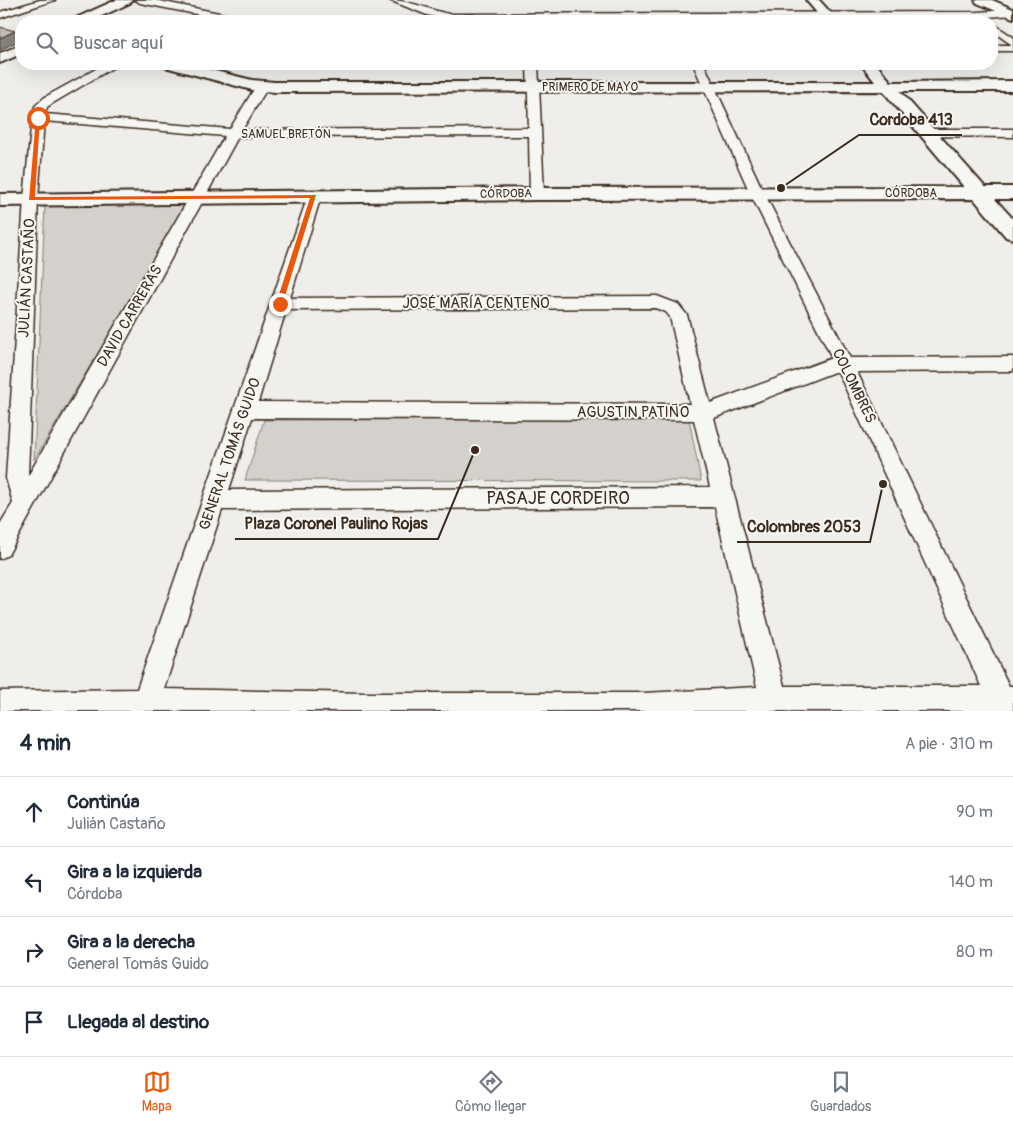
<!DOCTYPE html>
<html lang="es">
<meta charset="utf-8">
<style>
:root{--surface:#fff;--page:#f6f6f7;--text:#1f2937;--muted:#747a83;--line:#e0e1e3;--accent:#ea580c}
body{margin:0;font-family:Pangolin,sans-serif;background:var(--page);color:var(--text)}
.stop{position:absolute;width:15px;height:15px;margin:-11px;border:4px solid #ea580c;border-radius:50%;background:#fff}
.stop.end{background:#ea580c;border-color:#fff;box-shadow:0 1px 5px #0008}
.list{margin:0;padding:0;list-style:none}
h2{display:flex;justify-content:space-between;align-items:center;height:65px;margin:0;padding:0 20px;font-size:21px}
h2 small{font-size:16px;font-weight:400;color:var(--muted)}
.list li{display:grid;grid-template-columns:32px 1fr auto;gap:15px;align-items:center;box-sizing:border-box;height:70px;padding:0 20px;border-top:1px solid var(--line)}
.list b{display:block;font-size:19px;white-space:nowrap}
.list p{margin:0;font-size:16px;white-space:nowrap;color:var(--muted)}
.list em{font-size:16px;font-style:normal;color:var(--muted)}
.icon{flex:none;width:28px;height:28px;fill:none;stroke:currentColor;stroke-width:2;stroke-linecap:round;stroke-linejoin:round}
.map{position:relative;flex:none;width:1013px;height:711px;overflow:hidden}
.search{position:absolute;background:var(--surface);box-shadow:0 5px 20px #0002;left:15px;right:15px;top:15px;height:55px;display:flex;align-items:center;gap:12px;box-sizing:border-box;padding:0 18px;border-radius:20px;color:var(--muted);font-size:19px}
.sheet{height:345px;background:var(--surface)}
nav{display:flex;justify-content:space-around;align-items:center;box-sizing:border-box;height:70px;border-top:1px solid var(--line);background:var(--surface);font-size:14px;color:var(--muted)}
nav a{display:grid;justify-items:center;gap:2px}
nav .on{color:var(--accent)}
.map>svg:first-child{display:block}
.green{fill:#d4d1cc;stroke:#887e75}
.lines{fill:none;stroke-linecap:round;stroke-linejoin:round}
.minor-casing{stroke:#3b2a1e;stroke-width:3}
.major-casing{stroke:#3b2a1e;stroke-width:4}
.minor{fill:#f6f6f2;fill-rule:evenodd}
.major{fill:#f6f6f2;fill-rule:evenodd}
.shaded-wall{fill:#888480;stroke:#3b2a1e}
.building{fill:#c2bdb7;stroke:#3b2a1e}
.route{fill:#ea580c}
.labels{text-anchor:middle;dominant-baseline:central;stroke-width:4;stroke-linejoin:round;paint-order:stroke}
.far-street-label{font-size:12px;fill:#3b2a1e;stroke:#f6f6f2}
.street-label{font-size:15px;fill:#3b2a1e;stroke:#f6f6f2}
.near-street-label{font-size:18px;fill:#3b2a1e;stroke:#f6f6f2}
.leader{fill:none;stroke:#3b2a1e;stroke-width:2}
.callout-dot{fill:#3b2a1e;stroke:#f6f6f2;stroke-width:2}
.callout-label{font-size:16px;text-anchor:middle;font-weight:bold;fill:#3b2a1e;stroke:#f6f6f2;stroke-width:4;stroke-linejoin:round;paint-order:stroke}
</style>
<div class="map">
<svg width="1013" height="711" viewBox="0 0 1013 711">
<rect width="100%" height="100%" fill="#efeeea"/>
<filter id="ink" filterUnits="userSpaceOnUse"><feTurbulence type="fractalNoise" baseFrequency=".02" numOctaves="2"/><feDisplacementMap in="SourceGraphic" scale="10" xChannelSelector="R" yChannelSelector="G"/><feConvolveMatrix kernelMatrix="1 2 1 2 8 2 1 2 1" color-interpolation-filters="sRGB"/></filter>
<g filter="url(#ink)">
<g class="green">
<path d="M 188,202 L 34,460 L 45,205 Z"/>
<path d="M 689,419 L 701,481 L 245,480 L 264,420 Z"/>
</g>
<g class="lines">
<defs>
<g id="minor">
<path d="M 40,0 L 55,0 L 0,18 L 0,12 Z"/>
<path d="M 135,0 L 154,0 L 244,18 L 249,21 L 231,21 L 140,3 Z"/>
<path d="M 389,0 C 410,0 429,10 449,14 L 976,12 L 1011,10 L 1013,11 L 1013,15 L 976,18 L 449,20 L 427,15 Z"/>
<path d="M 992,23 L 1013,37 L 1013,51 L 992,51 L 992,45 L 1012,45 L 992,31 Z"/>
<path d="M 105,64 L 119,64 L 53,103 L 47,107 L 45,114 L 230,129 L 254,89 L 262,84 L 268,87 L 242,130 L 529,128 L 527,64 L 538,64 L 544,194 L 542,197 L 532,197 L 530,194 L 529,136 L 238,137 L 8,555 L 0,559 L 0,524 L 13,503 L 6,478 L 24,199 L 32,118 L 35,106 L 45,97 ZM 44,121 L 225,136 L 28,476 L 38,199 Z"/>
<path d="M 693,64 L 704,64 L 764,193 L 850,358 L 1013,357 L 1013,371 L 857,372 L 1009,686 L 1013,686 L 1013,711 L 0,711 L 0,691 L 137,689 L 309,193 L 319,193 L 321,196 L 290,298 L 657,296 L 678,304 L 687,315 L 710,403 L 832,358 L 750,193 ZM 655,308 L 666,312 L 670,317 L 690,404 L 258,402 L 286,310 ZM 834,372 L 838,372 L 981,686 L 784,686 L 714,418 ZM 252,418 L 694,420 L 710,487 L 229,490 ZM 715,507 L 757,687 L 644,693 L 367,693 L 164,689 L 222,510 Z"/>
<path d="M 929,129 L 1013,129 L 1013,137 L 924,136 L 923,133 Z"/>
</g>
<g id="major">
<path d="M 116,0 L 132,0 L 130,3 L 91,21 L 74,21 L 76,18 Z"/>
<path d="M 806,0 L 819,0 L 838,21 L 824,21 Z"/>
<path d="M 975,0 L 992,0 L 1013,9 L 1013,18 L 977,3 Z"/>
<path d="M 21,45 L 21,54 L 0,63 L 0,53 Z"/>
<path d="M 163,64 L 187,64 L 252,80 L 275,82 L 875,82 L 861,64 L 876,64 L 891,82 L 1013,81 L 1013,91 L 900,91 L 985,187 L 1013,187 L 1013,199 L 995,199 L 1013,219 L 1013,239 L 1006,237 L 974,199 L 537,200 L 0,206 L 0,194 L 537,188 L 964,187 L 883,91 L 275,92 L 252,90 L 165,67 Z"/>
</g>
</defs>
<use href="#minor" class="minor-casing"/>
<use href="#major" class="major-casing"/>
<use href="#minor" class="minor"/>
<use href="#major" class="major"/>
</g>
<path class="shaded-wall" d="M 15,31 L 20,40 L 0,50 L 0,38 Z"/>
<path class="building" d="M 0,27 L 15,31 L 0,38 Z"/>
</g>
<path class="route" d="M 36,117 L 40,118 L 35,197 L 316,195 L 282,306 L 280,307 L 276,304 L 310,198 L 29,200 Z"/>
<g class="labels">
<g class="far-street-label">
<text x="590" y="87">PRIMERO DE MAYO</text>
<text x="286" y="134">SAMUEL BRETÓN</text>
<text x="911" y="193">CÓRDOBA</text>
<text transform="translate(506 194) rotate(-1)">CÓRDOBA</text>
</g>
<g class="street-label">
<text transform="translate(27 278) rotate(-87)">JULIÁN CASTAÑO</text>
<text x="476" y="303">JOSÉ MARÍA CENTENO</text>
<text transform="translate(130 316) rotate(-60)">DAVID CARRERAS</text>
<text transform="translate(854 386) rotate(64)">COLOMBRES</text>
<text x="633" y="412">AGUSTIN PATIÑO</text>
<text transform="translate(230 454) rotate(-71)">GENERAL TOMÁS GUIDO</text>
</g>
<g class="near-street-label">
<text x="558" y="498">PASAJE CORDEIRO</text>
</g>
</g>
<path class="leader" d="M781 188L859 135H962M475 450L438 539H235M883 484L870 542H737"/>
<g class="callout-dot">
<circle cx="781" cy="188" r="5"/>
<circle cx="475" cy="450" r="5"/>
<circle cx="883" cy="484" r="5"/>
</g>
<g class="callout-label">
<text x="911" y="125">Cordoba 413</text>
<text x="336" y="529">Plaza Coronel Paulino Rojas</text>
<text x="804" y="532">Colombres 2053</text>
</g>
</svg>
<div class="stop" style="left:38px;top:118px"></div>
<div class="stop end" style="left:280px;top:304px"></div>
<div class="search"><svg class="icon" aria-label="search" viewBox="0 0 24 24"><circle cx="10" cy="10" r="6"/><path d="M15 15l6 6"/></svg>Buscar aquí</div>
</div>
<section class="sheet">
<h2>4 min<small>A pie · 310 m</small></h2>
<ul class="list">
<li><svg class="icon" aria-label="ahead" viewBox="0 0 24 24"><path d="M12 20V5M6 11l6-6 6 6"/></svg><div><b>Continúa</b><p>Julián Castaño</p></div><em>90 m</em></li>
<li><svg class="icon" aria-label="left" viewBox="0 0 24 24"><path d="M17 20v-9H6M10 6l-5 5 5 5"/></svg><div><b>Gira a la izquierda</b><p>Córdoba</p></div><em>140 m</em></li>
<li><svg class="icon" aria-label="right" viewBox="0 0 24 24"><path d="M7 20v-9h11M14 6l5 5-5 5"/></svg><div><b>Gira a la derecha</b><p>General Tomás Guido</p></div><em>80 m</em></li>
<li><svg class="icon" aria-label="arrive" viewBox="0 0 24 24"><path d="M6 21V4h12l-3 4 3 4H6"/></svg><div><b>Llegada al destino</b></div></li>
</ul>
</section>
<nav>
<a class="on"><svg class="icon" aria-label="map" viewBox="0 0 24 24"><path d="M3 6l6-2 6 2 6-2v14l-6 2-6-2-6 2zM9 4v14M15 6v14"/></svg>Mapa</a>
<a><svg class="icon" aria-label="directions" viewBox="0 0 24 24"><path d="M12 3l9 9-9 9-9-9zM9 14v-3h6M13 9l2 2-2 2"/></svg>Cómo llegar</a>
<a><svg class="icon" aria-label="saved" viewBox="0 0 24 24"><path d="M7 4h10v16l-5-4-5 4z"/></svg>Guardados</a>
</nav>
